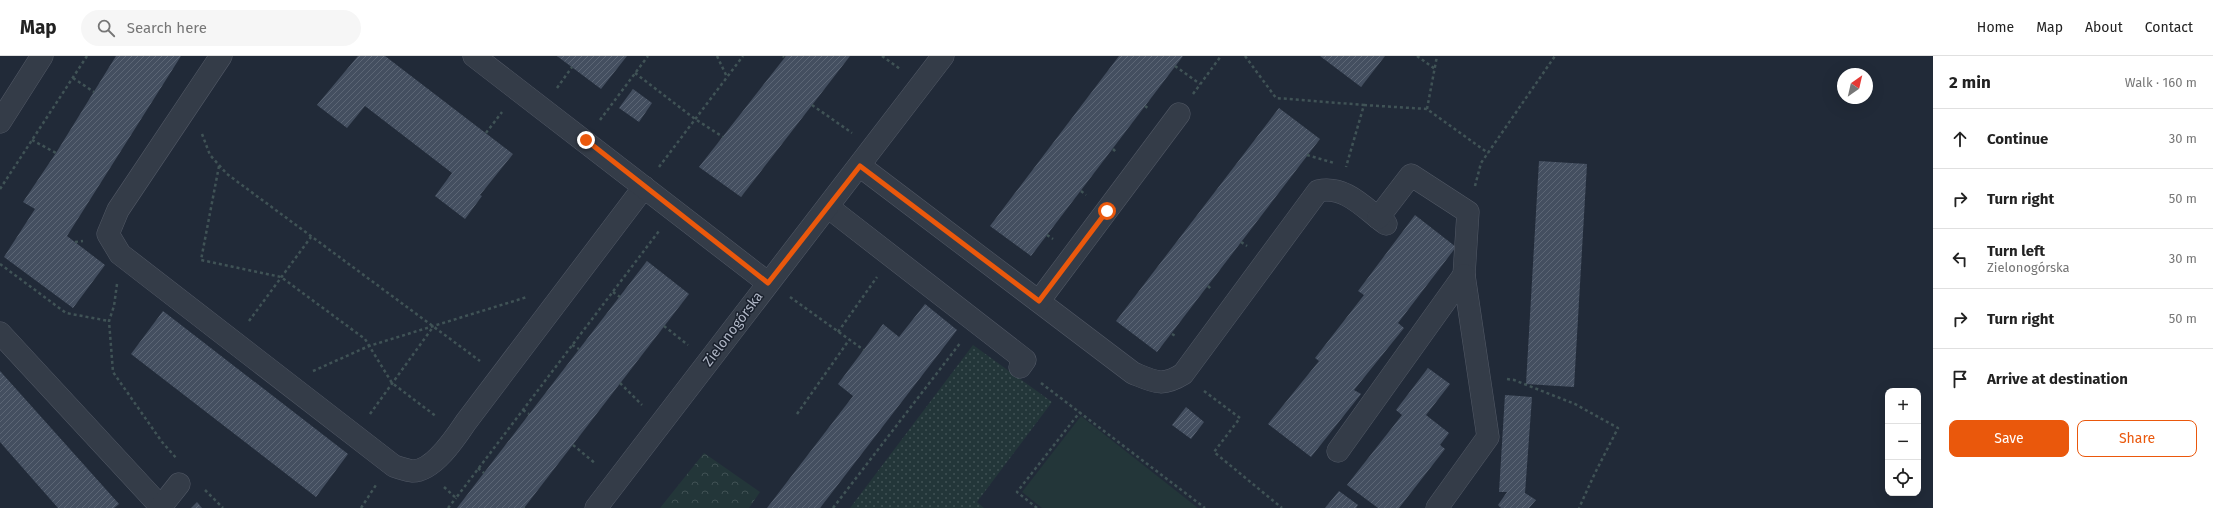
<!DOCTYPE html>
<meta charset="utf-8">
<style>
:root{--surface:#fff;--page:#f6f6f6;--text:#222;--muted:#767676;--line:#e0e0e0;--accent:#ea580c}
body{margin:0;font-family:"Fira Sans",sans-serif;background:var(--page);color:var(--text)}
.controls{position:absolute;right:12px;bottom:12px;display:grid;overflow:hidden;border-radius:8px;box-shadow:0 4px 16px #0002}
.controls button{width:36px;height:36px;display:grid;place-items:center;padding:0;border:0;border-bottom:1px solid var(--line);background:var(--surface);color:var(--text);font:20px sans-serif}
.compass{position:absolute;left:1837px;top:12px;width:36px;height:36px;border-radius:50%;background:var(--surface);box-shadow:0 4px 16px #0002;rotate:34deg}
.stop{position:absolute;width:12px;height:12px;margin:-9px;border:3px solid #ea580c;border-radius:50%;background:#fff}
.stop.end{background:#ea580c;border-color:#fff;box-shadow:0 1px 4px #0008}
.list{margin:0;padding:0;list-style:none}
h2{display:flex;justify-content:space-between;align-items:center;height:52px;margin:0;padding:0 16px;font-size:17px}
h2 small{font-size:13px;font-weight:400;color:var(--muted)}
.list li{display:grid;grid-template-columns:26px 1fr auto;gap:12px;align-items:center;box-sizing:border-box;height:60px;padding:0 16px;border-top:1px solid var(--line)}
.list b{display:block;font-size:15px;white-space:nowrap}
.list p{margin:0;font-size:13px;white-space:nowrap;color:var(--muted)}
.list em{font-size:13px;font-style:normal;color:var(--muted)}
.actions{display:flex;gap:8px;padding:12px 16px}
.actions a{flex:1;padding:9px 0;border:1px solid var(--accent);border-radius:8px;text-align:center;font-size:14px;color:var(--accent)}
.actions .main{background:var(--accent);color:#fff}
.icon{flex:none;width:22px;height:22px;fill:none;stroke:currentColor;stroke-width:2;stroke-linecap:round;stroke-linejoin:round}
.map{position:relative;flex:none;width:1933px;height:452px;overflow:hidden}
header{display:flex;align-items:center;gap:24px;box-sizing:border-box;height:56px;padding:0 20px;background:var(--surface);border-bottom:1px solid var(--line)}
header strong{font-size:19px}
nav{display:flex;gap:22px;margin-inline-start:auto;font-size:14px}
.search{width:280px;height:36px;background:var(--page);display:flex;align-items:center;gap:10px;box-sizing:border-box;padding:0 14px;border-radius:22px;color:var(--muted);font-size:15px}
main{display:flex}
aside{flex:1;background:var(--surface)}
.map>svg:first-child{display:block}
.grass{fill:url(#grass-dots)}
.park{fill:url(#park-crowns)}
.pitch{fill:#233639}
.building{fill:url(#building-hatch)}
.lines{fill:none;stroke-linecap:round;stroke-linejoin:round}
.minor-casing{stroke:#525966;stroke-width:23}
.path{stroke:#405356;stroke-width:2.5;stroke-dasharray:3 3;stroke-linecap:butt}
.minor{stroke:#343c48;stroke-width:22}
.route{stroke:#ea580c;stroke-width:5}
.labels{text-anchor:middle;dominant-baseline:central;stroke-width:3;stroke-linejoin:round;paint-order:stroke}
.street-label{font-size:14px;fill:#afb6c5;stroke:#1a212d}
</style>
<header>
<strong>Map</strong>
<div class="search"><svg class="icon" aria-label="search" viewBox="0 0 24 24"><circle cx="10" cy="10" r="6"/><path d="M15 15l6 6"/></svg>Search here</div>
<nav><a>Home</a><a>Map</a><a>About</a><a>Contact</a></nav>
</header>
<main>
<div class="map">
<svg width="1933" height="452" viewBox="0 0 1933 452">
<defs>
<pattern id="grass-dots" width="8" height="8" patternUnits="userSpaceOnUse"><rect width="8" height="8" fill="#233639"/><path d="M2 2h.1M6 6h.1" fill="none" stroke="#405154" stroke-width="1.8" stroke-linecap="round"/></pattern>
<pattern id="park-crowns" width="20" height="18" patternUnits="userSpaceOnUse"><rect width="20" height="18" fill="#233639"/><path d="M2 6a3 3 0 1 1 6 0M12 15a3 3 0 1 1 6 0" fill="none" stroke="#405154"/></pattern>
<pattern id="building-hatch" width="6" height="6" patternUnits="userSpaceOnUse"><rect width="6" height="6" fill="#444f60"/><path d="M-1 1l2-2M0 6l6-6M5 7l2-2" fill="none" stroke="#5c6675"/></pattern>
</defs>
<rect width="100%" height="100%" fill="#212a38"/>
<path class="grass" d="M 973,289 L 1052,346 L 977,446 L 984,452 L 850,452 Z"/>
<path class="park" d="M 704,397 L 760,436 L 749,452 L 660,452 Z"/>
<path class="pitch" d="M 1081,360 L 1198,452 L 1042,452 L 1022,436 Z"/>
<g class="building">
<path d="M 116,0 L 181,0 L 67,180 L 105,209 L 73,252 L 4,201 L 35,153 L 23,146 L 56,97 Z"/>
<path d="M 358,0 L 385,0 L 513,98 L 480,139 L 482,140 L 465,163 L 435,140 L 452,117 L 365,50 L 347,72 L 317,49 Z"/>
<path d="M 557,0 L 627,0 L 601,33 Z"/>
<path d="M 786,0 L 850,0 L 741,141 L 699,111 Z"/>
<path d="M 1119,0 L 1183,0 L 1031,200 L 990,170 Z"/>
<path d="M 1320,0 L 1385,0 L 1361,31 Z"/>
<path d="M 633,33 L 652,47 L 639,66 L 619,52 Z"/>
<path d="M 1279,52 L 1320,83 L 1157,296 L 1116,265 Z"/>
<path d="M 1539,105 L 1587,108 L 1574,331 L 1526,328 Z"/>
<path d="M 1415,159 L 1456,191 L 1398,267 L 1404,272 L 1354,334 L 1361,338 L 1311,401 L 1268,368 L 1319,305 L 1315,302 L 1364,239 L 1358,235 Z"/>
<path d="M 647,205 L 689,238 L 524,452 L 457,452 Z"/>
<path d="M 925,248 L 957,274 L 820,452 L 767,452 L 853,340 L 838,328 L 883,268 L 899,281 Z"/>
<path d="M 163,255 L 348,398 L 316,441 L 131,298 Z"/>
<path d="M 1428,312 L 1450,328 L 1426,359 L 1449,377 L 1440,389 L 1445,393 L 1399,452 L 1378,452 L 1347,429 L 1402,359 L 1396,354 Z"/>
<path d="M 0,315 L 119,448 L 114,452 L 58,452 L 0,386 Z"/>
<path d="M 1505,339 L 1532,341 L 1525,437 L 1536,444 L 1529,452 L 1501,452 L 1498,449 L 1507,436 L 1499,436 Z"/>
<path d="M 1186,351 L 1204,366 L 1191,383 L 1172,369 Z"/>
<path d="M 1339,435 L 1358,449 L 1356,452 L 1325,452 Z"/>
<path d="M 197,446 L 202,452 L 191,452 Z"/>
</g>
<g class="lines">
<defs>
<g id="minor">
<path d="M 221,0 L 118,154 L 108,178 L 120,198 L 394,410 C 400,412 406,414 412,415 C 433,416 456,381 466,366 L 644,131"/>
<path d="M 474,0 L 768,227"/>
<path d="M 0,66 L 42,0"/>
<path d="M 860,110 L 1133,317 C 1155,326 1162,331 1183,318 L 1318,135 C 1346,129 1365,153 1386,168"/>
<path d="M 828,151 L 1025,304 L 1020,311"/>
<path d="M 1378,162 L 1411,119 L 1468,156 L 1464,219"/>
<path d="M 1039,245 L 1179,58"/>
<path d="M 0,277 L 161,451"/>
<path d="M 1338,395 L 1464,219 L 1488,381 L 1437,452"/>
<path d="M 160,452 L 179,428"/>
<path d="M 596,452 L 943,0"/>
</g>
</defs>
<use href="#minor" class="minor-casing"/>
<g class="path">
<path d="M 717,0 L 727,21"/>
<path d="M 783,0 L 784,1"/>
<path d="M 882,0 L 900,13"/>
<path d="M 1245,0 L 1276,42 L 1364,49 L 1346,111"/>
<path d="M 1417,0 L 1435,13"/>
<path d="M 1175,10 L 1200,28"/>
<path d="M 635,17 L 695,63 L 723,81"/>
<path d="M 73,22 L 94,36"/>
<path d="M 557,32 L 572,11"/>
<path d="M 1193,38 L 1221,0"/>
<path d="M 812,49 L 852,77"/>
<path d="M 1364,49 L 1427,53 L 1488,97"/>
<path d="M 1145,50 L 1149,53"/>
<path d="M 1427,53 L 1437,0"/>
<path d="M 600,64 L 648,0"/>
<path d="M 486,77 L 502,56"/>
<path d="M 202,78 L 210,99 L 227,118 L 480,305"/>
<path d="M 32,84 L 56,97"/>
<path d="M 1113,93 L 1117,97"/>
<path d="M 1307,99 L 1334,107"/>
<path d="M 219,110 L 201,204 L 281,221 L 365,283 L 392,327 L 437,361"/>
<path d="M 659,111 L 743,0"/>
<path d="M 1475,130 L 1481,107 L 1555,0"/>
<path d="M 0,133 L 87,0"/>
<path d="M 1081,135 L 1086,139"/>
<path d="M 1047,179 L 1053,183"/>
<path d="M 75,186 L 83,185"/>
<path d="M 1241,186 L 1247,190"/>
<path d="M 0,208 L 66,257 L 109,265"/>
<path d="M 117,228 L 114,250 L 109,265 L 113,316 L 162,386 L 177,403"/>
<path d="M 1208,230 L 1212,234"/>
<path d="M 613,236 L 620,241"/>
<path d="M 790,241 L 864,294"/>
<path d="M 249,265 L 311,181"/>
<path d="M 664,270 L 688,289"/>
<path d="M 838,276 L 877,221"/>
<path d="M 1172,278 L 1177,281"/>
<path d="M 572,289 L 579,293"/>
<path d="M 313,315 L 369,290 L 527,241"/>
<path d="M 1507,323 L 1514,324 L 1575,348 L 1618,372 L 1595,417 L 1579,452"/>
<path d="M 620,327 L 642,349"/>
<path d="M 1041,327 L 1205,452"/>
<path d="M 1204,335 L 1240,362 L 1214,396 L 1282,452"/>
<path d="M 523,354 L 529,358"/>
<path d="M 370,358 L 433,271"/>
<path d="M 797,358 L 849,284"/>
<path d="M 573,389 L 596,408"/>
<path d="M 478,412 L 484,417"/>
<path d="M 444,431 L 456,442 L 659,175"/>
<path d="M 205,434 L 223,452"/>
<path d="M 361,452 L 376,429"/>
<path d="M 448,452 L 456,442"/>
<path d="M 524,452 L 525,452"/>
<path d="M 833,452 L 961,286"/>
<path d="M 1037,452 L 1017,436 L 1080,356"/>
</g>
<use href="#minor" class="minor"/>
</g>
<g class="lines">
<path class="route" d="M 586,84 L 768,227 L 860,110 L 1039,245 L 1107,155"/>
</g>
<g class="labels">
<g class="street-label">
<text transform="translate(733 273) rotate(-53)">Zielonogórska</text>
</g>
</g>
</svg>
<div class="controls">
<button>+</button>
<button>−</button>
<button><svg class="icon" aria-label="locate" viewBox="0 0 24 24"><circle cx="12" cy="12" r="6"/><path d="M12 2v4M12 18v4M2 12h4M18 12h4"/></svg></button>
</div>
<svg class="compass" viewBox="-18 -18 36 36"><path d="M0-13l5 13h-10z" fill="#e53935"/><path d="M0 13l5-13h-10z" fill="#767676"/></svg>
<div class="stop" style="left:1107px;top:155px"></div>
<div class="stop end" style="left:586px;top:84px"></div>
</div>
<aside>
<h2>2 min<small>Walk · 160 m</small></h2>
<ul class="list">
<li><svg class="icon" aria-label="ahead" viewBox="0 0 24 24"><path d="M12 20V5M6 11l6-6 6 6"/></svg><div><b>Continue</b></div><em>30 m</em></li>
<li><svg class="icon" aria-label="right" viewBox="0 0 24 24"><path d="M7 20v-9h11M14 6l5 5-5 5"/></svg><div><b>Turn right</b></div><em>50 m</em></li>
<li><svg class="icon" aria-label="left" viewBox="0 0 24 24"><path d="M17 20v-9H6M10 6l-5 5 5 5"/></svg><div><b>Turn left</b><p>Zielonogórska</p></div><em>30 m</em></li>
<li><svg class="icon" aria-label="right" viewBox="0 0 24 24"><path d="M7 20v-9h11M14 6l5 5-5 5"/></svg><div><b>Turn right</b></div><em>50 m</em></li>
<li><svg class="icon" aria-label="arrive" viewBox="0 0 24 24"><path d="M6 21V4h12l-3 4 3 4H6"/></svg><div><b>Arrive at destination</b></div></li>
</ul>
<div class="actions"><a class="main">Save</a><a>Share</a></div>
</aside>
</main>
